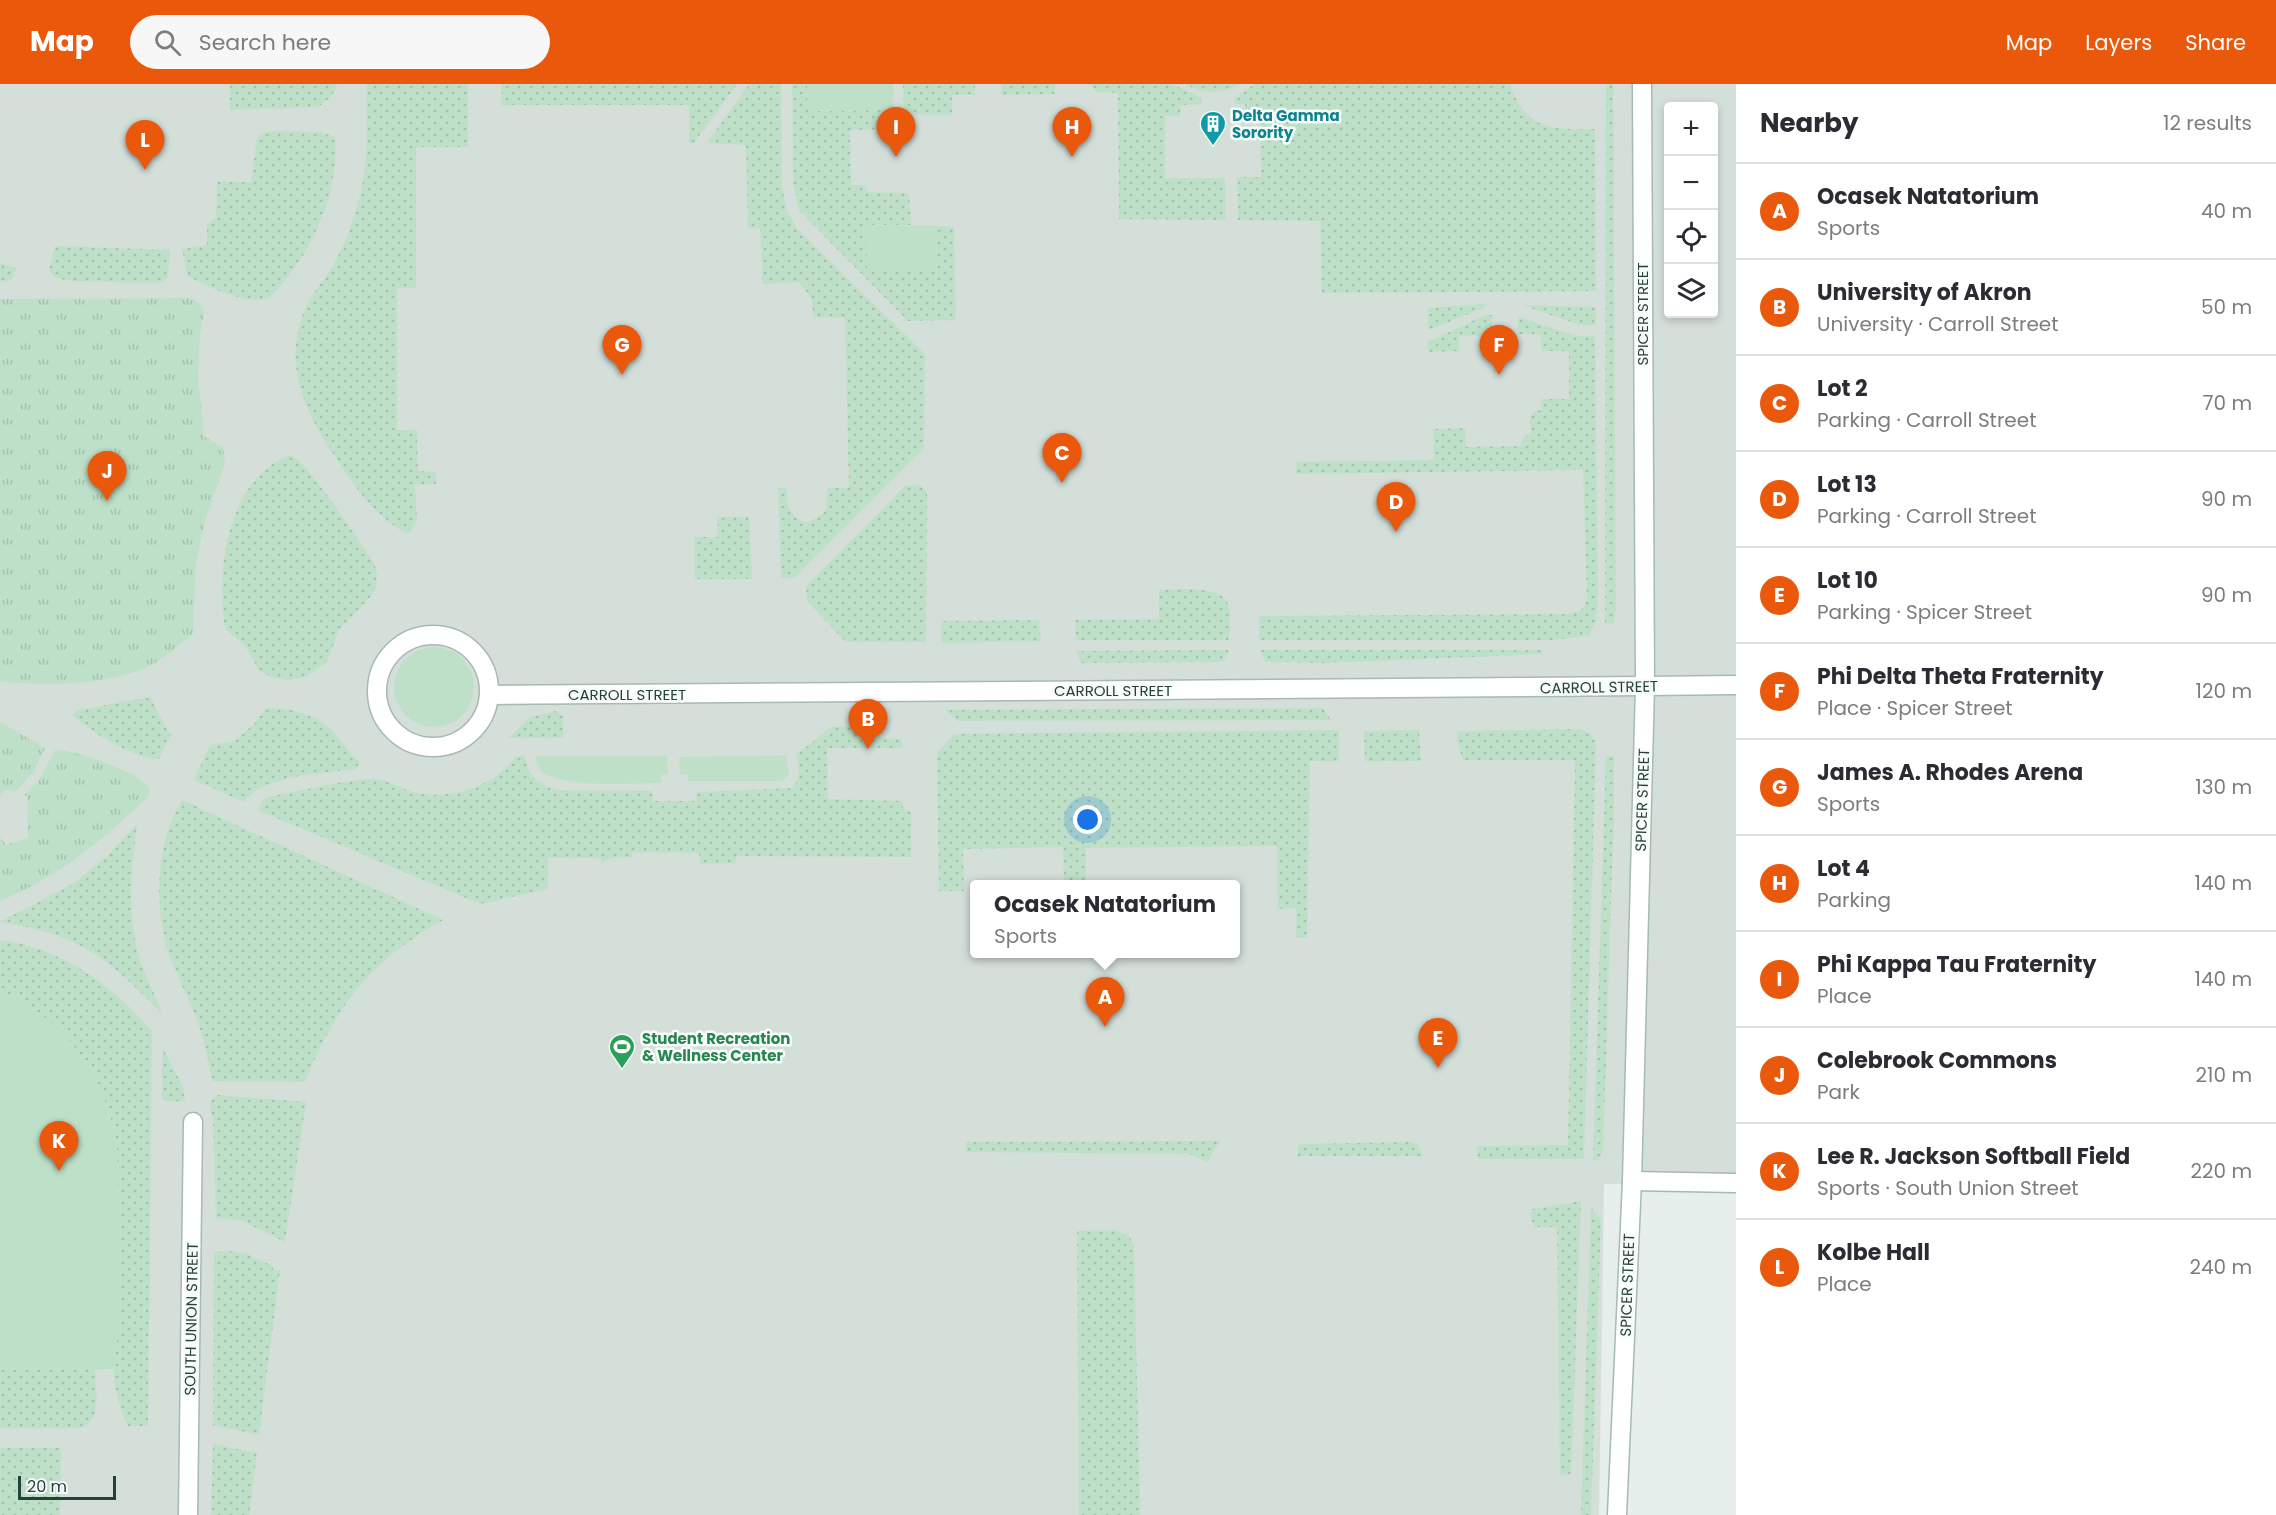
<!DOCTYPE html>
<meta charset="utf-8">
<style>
:root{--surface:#fff;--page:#f7f7f7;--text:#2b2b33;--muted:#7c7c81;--line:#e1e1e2;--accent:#ea580c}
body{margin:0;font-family:Poppins,sans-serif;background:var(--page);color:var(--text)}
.controls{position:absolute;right:18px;top:18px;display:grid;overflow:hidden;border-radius:6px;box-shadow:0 3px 9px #0003}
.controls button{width:54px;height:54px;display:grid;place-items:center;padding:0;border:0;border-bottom:2px solid var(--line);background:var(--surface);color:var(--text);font:30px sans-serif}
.scale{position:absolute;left:18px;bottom:15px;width:98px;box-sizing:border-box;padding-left:6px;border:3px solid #24423a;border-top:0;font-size:16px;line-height:21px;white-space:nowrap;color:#24423a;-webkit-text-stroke:4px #f7fbf9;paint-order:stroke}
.you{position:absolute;left:1088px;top:736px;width:21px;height:21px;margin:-15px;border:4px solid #fff;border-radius:50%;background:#1a73e8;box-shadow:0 0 0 9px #1a73e833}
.badge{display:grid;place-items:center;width:39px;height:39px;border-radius:50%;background:var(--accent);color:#fff;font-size:20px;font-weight:700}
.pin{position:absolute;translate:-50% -50px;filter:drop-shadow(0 2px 3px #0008)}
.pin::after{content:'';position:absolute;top:32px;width:21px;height:18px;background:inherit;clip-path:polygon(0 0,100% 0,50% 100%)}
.popup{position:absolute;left:970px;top:796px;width:270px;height:78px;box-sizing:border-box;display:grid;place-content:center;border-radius:6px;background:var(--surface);filter:drop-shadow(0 2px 4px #0005);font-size:20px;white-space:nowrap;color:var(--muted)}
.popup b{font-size:22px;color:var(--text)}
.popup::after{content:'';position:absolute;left:50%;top:100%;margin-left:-12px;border:12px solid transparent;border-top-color:var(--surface)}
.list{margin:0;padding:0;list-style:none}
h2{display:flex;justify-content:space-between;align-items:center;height:78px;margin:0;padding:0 24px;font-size:26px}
h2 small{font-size:20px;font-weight:400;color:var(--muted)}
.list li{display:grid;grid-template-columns:39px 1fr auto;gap:18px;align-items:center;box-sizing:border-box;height:96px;padding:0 24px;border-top:2px solid var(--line)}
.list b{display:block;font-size:22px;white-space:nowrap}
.list p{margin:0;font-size:20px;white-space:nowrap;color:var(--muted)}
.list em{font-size:20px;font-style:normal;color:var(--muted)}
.icon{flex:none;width:33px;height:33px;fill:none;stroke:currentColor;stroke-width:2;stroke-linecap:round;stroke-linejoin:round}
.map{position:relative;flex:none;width:1736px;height:1431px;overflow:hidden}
header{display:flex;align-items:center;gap:36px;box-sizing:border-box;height:84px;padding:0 30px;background:var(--accent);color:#fff}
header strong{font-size:28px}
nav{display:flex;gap:33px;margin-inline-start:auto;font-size:21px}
.search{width:420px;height:54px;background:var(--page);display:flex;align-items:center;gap:15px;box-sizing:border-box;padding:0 21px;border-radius:33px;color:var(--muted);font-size:22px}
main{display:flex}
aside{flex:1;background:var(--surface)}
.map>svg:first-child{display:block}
.built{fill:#d4dfda;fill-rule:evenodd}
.grass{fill:url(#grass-dots)}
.park{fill:url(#park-tufts)}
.garden{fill:#bfe0c8}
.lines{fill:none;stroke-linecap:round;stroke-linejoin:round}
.street-casing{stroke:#a8b8b2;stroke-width:21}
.secondary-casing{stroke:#a4bbb3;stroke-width:21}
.street{stroke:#fff;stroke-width:18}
.secondary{stroke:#fff;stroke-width:18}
.labels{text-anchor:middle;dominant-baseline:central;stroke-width:5;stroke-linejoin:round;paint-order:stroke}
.culture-label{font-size:15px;font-weight:bold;fill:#0d838f;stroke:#f7fbf9;text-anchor:start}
.street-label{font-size:15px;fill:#24423a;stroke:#f7fbf9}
.leisure-label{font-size:15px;font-weight:bold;fill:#27864d;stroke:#f7fbf9;text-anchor:start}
</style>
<header>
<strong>Map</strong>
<div class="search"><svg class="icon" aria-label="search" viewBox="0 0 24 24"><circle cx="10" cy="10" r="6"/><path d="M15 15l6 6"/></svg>Search here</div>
<nav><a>Map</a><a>Layers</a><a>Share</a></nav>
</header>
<main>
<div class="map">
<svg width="1736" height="1431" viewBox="0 0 1736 1431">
<defs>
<pattern id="grass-dots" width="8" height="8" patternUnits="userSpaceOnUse" patternTransform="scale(1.5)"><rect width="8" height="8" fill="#bfe0c8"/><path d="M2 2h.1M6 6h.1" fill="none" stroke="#a4c1ad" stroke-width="1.8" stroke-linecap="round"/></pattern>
<pattern id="park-tufts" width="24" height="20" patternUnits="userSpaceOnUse" patternTransform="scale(1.5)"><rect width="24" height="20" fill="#bfe0c8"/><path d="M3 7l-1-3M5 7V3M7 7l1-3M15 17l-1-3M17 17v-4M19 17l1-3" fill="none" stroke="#a4c1ad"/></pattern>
</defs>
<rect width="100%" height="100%" fill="#e6efeb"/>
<path class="built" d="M 0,0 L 1736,0 L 1736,1100 L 1604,1100 L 1599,1431 L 0,1431 ZM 1668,22 L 1714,22 L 1714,230 L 1668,230 ZM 974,800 L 1236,800 L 1236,870 L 974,870 Z"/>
<g class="grass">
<path d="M 230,0 L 337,0 C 335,11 327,17 318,23 L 230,26 Z"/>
<path d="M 366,0 L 468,0 L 468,63 L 416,63 L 416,204 L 397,204 L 397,346 L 417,346 L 418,387 L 436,388 L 436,400 L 415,401 L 417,437 L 408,450 C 376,434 359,408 340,380 C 307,332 280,282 306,223 C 313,208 325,195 333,181 C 343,164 351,145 356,126 C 369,86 367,42 366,0 Z"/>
<path d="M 501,0 L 737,0 L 694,59 L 689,59 L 689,21 L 502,21 Z"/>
<path d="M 749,0 L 781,0 L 782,101 L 786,126 L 798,146 L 925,270 L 924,364 L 794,494 L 781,494 L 778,404 L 787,404 C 786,422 789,434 808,439 L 826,427 L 828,404 L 849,404 L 845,234 L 813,233 L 812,216 L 800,198 L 763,200 L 760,144 L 748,144 L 746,61 L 707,59 Z"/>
<path d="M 792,0 L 807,0 L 808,27 L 893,26 L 894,45 L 850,46 L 851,101 L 864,101 L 868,108 L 909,109 L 911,141 L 866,141 L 937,186 L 935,142 L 954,143 L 956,236 L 908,237 L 799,126 L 793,99 Z"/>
<path d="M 903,0 L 975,0 L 975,11 L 952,11 L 952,31 L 904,30 Z"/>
<path d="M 1001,0 L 1055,0 L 1055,10 L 1002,11 Z"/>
<path d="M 1090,0 L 1172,0 L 1202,14 L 1202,20 L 1181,21 L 1180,32 L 1165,32 L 1165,94 L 1225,94 L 1226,136 L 1119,135 L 1118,9 L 1096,8 Z"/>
<path d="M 1185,0 L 1239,0 C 1221,11 1203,10 1185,0 Z"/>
<path d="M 1255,0 L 1510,0 C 1525,46 1553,46 1595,45 L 1596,207 L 1322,209 L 1320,137 L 1238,136 L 1237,93 L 1261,93 L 1260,31 L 1245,31 L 1245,20 L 1235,20 L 1234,14 Z"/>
<path d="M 1606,0 L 1613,0 L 1616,523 L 1614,539 L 1605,540 Z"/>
<path d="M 274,47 L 321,48 L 335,53 C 339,104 317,159 284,197 C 279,203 273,213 265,215 C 249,221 201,201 187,191 L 182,165 L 207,161 L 207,140 L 216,134 L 217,98 L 251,98 L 257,55 L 262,49 Z"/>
<path d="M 55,162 L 170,166 L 168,193 L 163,198 L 150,199 L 72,197 L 55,194 L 49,186 Z"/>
<path d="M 0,179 L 16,184 C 13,194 11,198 0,198 Z"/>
<path d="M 1484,220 L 1484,224 L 1428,246 L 1428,224 Z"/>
<path d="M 1522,221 L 1596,223 L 1596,241 L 1580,241 Z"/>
<path d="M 1485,231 L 1492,231 L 1493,251 L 1459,252 L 1459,267 L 1428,268 L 1428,258 Z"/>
<path d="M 1518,233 L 1576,252 L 1595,252 L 1598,515 L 1596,538 L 1589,552 L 1551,556 L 1259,556 L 1259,532 L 1569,530 L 1581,526 L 1587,517 L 1583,386 L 1296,390 L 1296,378 L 1434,376 L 1433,345 L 1465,344 L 1466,363 L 1521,362 L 1524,352 L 1531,351 L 1530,333 L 1535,327 L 1542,326 L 1541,315 L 1569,315 L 1569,267 L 1542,267 L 1540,250 L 1518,250 Z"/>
<path d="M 290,371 C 307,376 360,459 374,479 L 377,490 L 376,503 L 372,511 L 339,546 L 327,578 L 307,592 L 289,596 L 271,593 L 259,586 L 245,562 L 225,545 C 216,486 226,396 290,371 Z"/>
<path d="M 920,401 L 927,408 L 926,558 L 846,558 L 807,517 L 806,502 L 905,402 Z"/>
<path d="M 717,433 L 749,433 L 752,495 L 695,495 L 694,453 L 718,453 Z"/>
<path d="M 1159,506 C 1175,506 1220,501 1227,518 C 1232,528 1229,545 1229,556 L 1076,556 L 1075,536 L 1159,535 Z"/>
<path d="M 1039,536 L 1041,557 L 941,559 L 941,537 Z"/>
<path d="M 1229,566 L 1223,578 L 1081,579 L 1076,567 Z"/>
<path d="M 1260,566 L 1542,566 L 1543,570 L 1323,579 L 1265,578 Z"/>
<path d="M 150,613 L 171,652 L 159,675 C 134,675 91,648 72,631 L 78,626 Z"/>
<path d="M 265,624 C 292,624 321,630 338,653 C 346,662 350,671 360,678 L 356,685 C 325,689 262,691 244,718 L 194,696 L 210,661 L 235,657 L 256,638 Z"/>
<path d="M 1323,624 L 1331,636 L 958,637 L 945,626 Z"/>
<path d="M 556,627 L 563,632 L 563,654 L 508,654 L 530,633 Z"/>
<path d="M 862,642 L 863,653 L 902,655 L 902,664 L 827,664 L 828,715 L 902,717 L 903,724 L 911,728 L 911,773 L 736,772 L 735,779 L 700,780 L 699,769 L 632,768 L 632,773 L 611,774 L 601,780 L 601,774 L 548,774 L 548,805 L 480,820 L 258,726 L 262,717 L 268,713 C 302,707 339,696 373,695 C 386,694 403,706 417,709 C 453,716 495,702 516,672 L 525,671 C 527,692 538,701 558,706 L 652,707 L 653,717 L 696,717 L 696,708 L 793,704 C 800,693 800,683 796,671 L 831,643 Z"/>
<path d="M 1579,645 L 1591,650 L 1596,659 L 1584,1075 L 1478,1075 L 1477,1062 L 1568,1061 L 1575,676 L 1463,676 L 1457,657 L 1458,647 Z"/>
<path d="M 1339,646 L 1339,677 L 1310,677 L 1307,854 L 1296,854 L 1296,824 L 1278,825 L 1277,762 L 1086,764 L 1086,800 L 1064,800 L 1063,763 L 963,765 L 964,807 L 939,807 L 937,669 L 954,650 Z"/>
<path d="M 1419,646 L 1421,677 L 1365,677 L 1364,647 Z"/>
<path d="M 1606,672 L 1614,672 L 1614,722 L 1603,1068 L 1598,1076 L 1593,1076 Z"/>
<path d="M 182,716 L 443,836 C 371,876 335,923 305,998 L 212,997 C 209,981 206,964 201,948 C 193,923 181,900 171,876 C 153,829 155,759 182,716 Z"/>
<path d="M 137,740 C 132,782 127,823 137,865 C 142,886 154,908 162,929 C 106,873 81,851 0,838 L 74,799 L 106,773 Z"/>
<path d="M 0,856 C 61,863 114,903 152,947 L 148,1342 L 128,1342 C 112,1309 110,1278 120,1243 L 117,1063 C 105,990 67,938 0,906 Z"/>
<path d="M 163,964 L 183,1003 L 185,1018 L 162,1016 Z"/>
<path d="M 218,1011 L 306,1018 L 285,1158 L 240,1136 L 216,1134 L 213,1036 L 210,1026 L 211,1016 Z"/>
<path d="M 1220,1057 L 1207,1078 L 1190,1070 L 966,1068 L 966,1058 Z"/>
<path d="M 1409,1058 L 1418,1060 L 1422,1072 L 1298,1072 L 1298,1061 L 1305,1060 Z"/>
<path d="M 1581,1117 L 1571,1390 L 1560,1391 L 1557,1143 L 1534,1143 L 1530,1130 L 1533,1125 Z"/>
<path d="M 1591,1123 L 1601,1136 L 1591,1431 L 1581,1431 Z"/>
<path d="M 1115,1146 L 1129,1152 L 1134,1161 L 1140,1431 L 1079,1431 L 1077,1147 Z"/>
<path d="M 231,1167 L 247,1170 L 273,1182 L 273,1186 L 280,1186 L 259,1351 L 213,1341 L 214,1168 Z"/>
<path d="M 95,1285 C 95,1304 103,1335 82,1344 L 0,1344 L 0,1286 Z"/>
<path d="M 213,1360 L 257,1369 L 249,1431 L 211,1431 Z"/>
<path d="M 0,1364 L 61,1364 L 60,1431 L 0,1431 Z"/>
</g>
<g class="park">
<path d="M 189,214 L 199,219 L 204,229 L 200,251 L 198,292 L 204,352 L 223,364 L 225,379 L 205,437 L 196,478 L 193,550 C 178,562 164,575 147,583 C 109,601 41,603 0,597 L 0,215 Z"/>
<path d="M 0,638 L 45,664 L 34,687 L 15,708 L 5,706 L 0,713 Z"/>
<path d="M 55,666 C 72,664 141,689 150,704 L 148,712 C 142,721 132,727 124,735 C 86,770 48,797 0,817 L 0,753 L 6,761 L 28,754 L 27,712 L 24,711 L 38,698 Z"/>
</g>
<g class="garden">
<path d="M 807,0 L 893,0 L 893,26 L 808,27 Z"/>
<path d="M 866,141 L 935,142 L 937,186 L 867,185 Z"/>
<circle cx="434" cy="603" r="40"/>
<path d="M 786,671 L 789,691 L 782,697 L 688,697 L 687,690 L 680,690 L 679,673 Z"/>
<path d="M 535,672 L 667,672 L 668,691 L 661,691 L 661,699 C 629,699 575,704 548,691 C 539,687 537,681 535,672 Z"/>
<path d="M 0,906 C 67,937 105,990 117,1063 L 120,1243 L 115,1263 L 114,1285 L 0,1286 Z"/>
</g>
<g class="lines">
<defs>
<g id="street">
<circle cx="433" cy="607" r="56"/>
<path d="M 489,611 L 1645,602"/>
<path d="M 1632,1097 L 1736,1099"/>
<path d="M 188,1431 L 193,1038"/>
</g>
<g id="secondary">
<path d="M 1645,602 L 1736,601"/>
<path d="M 1617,1431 L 1632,1097 L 1645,602 L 1642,0"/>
</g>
</defs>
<use href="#street" class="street-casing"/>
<use href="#secondary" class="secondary-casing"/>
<use href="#street" class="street"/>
<use href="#secondary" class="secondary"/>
</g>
<defs>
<symbol id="building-pin" viewBox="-11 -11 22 30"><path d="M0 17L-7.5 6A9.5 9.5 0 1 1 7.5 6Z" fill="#0f9aa8" stroke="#f7fbf9"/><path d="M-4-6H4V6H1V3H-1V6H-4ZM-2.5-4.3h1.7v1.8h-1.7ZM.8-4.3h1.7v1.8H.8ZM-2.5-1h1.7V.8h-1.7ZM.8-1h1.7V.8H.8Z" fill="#fff"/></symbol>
<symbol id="stadium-pin" viewBox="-11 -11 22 30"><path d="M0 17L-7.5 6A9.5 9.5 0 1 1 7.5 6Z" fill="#2e9e5b" stroke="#f7fbf9"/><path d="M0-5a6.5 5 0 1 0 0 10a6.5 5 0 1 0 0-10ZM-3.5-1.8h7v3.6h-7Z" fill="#fff"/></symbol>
</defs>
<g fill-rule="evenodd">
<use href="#building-pin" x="1198" y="25" width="30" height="40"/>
<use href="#stadium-pin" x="607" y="948" width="30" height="40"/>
</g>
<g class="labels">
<g class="culture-label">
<text x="1232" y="31">Delta Gamma<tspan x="1232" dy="17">Sorority</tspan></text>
</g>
<g class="street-label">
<text transform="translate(1642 230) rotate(-90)">SPICER STREET</text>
<text transform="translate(1599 603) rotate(-1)">CARROLL STREET</text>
<text x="1113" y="606">CARROLL STREET</text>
<text x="627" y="610">CARROLL STREET</text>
<text transform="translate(1642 716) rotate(-88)">SPICER STREET</text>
<text transform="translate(1627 1201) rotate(-88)">SPICER STREET</text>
<text transform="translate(191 1235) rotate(-89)">SOUTH UNION STREET</text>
</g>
<g class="leisure-label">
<text x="642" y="954">Student Recreation<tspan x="642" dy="17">&amp; Wellness Center</tspan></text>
</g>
</g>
</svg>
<div class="controls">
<button>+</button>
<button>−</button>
<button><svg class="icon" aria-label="locate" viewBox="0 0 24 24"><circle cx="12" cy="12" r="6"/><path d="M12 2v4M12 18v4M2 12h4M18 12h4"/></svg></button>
<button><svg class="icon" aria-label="layers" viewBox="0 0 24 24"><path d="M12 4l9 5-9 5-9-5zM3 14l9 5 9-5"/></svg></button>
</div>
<div class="scale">20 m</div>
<div class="you"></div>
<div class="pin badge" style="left:1105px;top:943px">A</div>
<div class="popup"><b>Ocasek Natatorium</b>Sports</div>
<div class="pin badge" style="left:868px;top:665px">B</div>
<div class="pin badge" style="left:1062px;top:399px">C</div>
<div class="pin badge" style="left:1396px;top:448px">D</div>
<div class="pin badge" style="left:1438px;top:984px">E</div>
<div class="pin badge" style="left:1499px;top:291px">F</div>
<div class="pin badge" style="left:622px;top:291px">G</div>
<div class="pin badge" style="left:1072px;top:73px">H</div>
<div class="pin badge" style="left:896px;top:73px">I</div>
<div class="pin badge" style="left:107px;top:417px">J</div>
<div class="pin badge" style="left:59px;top:1087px">K</div>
<div class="pin badge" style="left:145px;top:86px">L</div>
</div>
<aside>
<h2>Nearby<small>12 results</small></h2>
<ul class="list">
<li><span class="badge">A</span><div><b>Ocasek Natatorium</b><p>Sports</p></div><em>40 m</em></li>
<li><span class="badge">B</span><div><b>University of Akron</b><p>University · Carroll Street</p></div><em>50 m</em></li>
<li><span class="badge">C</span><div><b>Lot 2</b><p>Parking · Carroll Street</p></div><em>70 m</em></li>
<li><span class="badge">D</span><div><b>Lot 13</b><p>Parking · Carroll Street</p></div><em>90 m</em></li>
<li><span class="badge">E</span><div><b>Lot 10</b><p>Parking · Spicer Street</p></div><em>90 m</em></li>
<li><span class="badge">F</span><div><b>Phi Delta Theta Fraternity</b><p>Place · Spicer Street</p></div><em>120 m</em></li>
<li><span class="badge">G</span><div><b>James A. Rhodes Arena</b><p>Sports</p></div><em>130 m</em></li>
<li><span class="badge">H</span><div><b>Lot 4</b><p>Parking</p></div><em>140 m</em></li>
<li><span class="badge">I</span><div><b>Phi Kappa Tau Fraternity</b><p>Place</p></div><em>140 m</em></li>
<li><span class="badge">J</span><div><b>Colebrook Commons</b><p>Park</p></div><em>210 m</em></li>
<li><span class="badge">K</span><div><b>Lee R. Jackson Softball Field</b><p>Sports · South Union Street</p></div><em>220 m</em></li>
<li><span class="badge">L</span><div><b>Kolbe Hall</b><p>Place</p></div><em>240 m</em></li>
</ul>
</aside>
</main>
